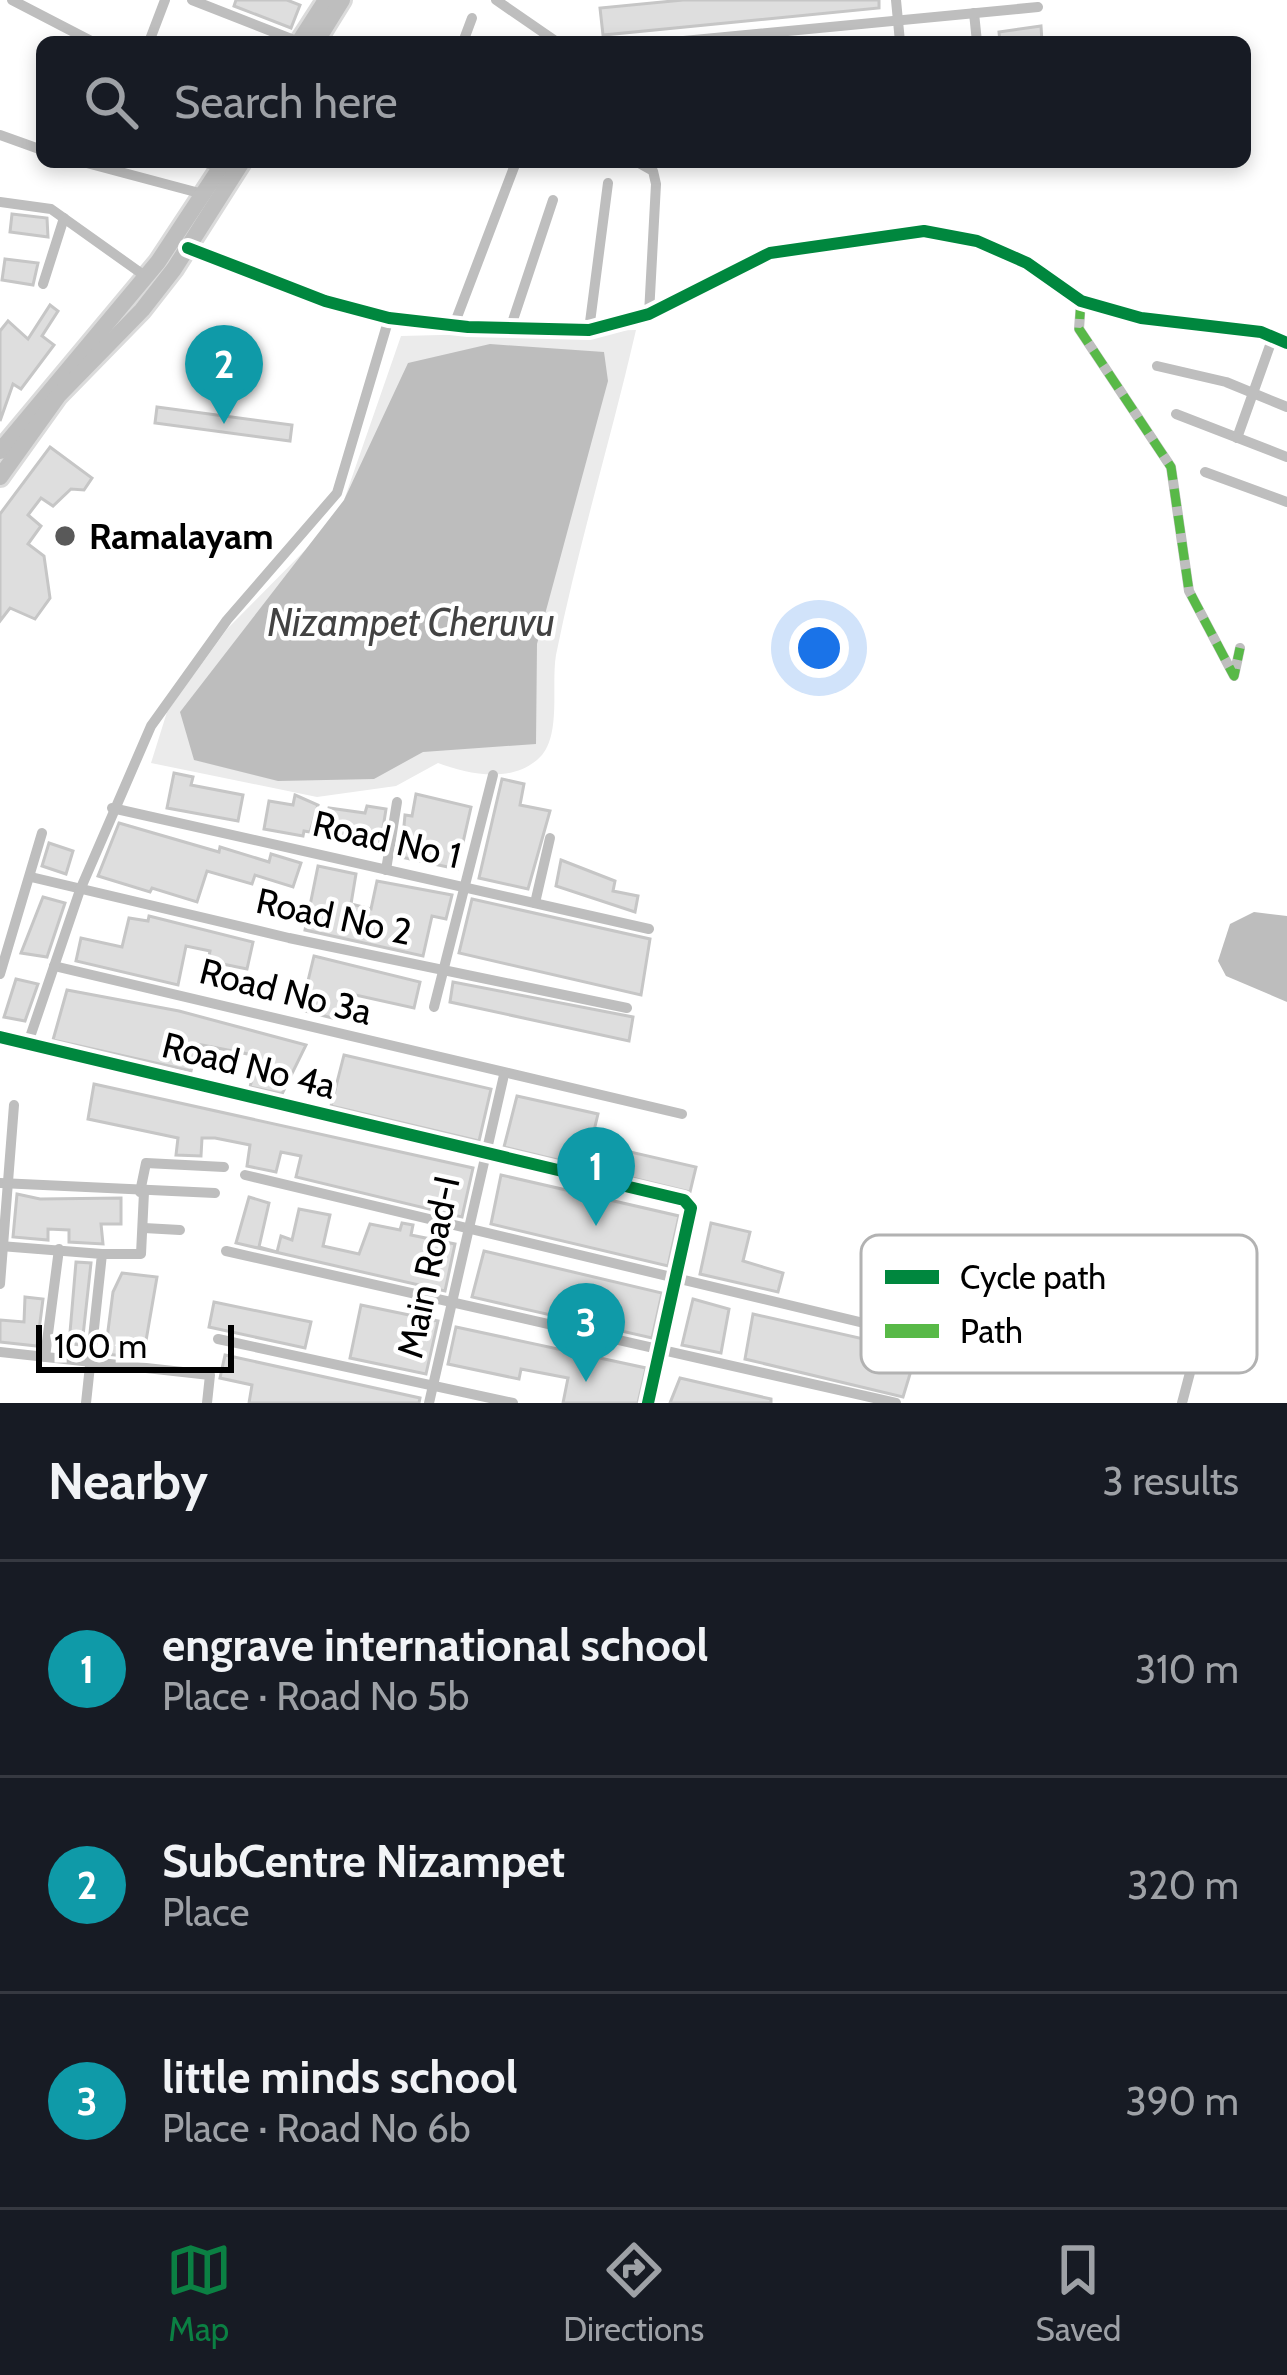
<!DOCTYPE html>
<meta charset="utf-8">
<style>
:root{--surface:#171b24;--page:#20242c;--text:#f1f3f6;--muted:#9ea1a6;--line:#363941;--accent:#0b8043}
body{margin:0;font-family:Cabin,sans-serif;background:var(--page);color:var(--text)}
.scale{position:absolute;left:36px;bottom:30px;width:198px;box-sizing:border-box;padding-left:12px;border:6px solid #000;border-top:0;font-size:33px;line-height:42px;white-space:nowrap;color:#000;-webkit-text-stroke:9px #fff;paint-order:stroke}
.you{position:absolute;left:819px;top:648px;width:42px;height:42px;margin:-30px;border:9px solid #fff;border-radius:50%;background:#1a73e8;box-shadow:0 0 0 18px #1a73e833}
.badge{display:grid;place-items:center;width:78px;height:78px;border-radius:50%;background:var(--accent);color:#fff;font-size:39px;font-weight:700}
.pin{position:absolute;translate:-50% -99px;filter:drop-shadow(0 3px 6px #0008)}
.pin::after{content:'';position:absolute;top:63px;width:42px;height:36px;background:inherit;clip-path:polygon(0 0,100% 0,50% 100%)}
.list{margin:0;padding:0;list-style:none}
h2{display:flex;justify-content:space-between;align-items:center;height:156px;margin:0;padding:0 48px;font-size:51px}
h2 small{font-size:39px;font-weight:400;color:var(--muted)}
.list li{display:grid;grid-template-columns:78px 1fr auto;gap:36px;align-items:center;box-sizing:border-box;height:216px;padding:0 48px;border-top:3px solid var(--line)}
.list b{display:block;font-size:45px;white-space:nowrap}
.list p{margin:0;font-size:39px;white-space:nowrap;color:var(--muted)}
.list em{font-size:39px;font-style:normal;color:var(--muted)}
.icon{flex:none;width:66px;height:66px;fill:none;stroke:currentColor;stroke-width:2;stroke-linecap:round;stroke-linejoin:round}
.map{position:relative;flex:none;width:1287px;height:1403px;overflow:hidden}
.search{position:absolute;background:var(--surface);box-shadow:0 6px 18px #0003;left:36px;right:36px;top:36px;height:132px;display:flex;align-items:center;gap:30px;box-sizing:border-box;padding:0 42px;border-radius:18px;color:var(--muted);font-size:45px}
.sheet{height:804px;background:var(--surface)}
nav{display:flex;justify-content:space-around;align-items:center;box-sizing:border-box;height:168px;border-top:3px solid var(--line);background:var(--surface);font-size:33px;color:var(--muted)}
nav a{display:grid;justify-items:center;gap:6px}
nav .on{color:var(--accent)}
.map>svg:first-child{display:block}
.green{fill:#ebebeb}
.water{fill:#bdbdbd}
.building{fill:#dedede;stroke:#c6c6c6;stroke-width:3}
.lines{fill:none;stroke-linecap:round;stroke-linejoin:round}
.primary-casing{stroke:#dbdbdb;stroke-width:22}
.street{stroke:#bebebe;stroke-width:10}
.secondary{stroke:#c2c2c2;stroke-width:15}
.primary{stroke:#bebebe;stroke-width:16}
.quiet{stroke:#58b947;stroke-width:9;stroke-dasharray:18 9;stroke-linecap:butt}
.cycleway-casing{stroke:#fff;stroke-width:20}
.cycleway{stroke:#00873e;stroke-width:12}
.poi-dot{fill:#595959;stroke:#fff;stroke-width:4.5}
.labels{text-anchor:middle;dominant-baseline:central;stroke-width:9;stroke-linejoin:round;paint-order:stroke}
.poi-label{font-size:36px;font-weight:bold;fill:#000;stroke:#fff;text-anchor:start}
.street-label{font-size:36px;fill:#000;stroke:#fff}
.water-label{font-size:39px;font-style:italic;fill:#424242;stroke:#fff}
.key{fill:#fff;stroke:#b2b2b2;stroke-width:3}
.key-label{font-size:33px;fill:#000}
</style>
<div class="map">
<svg width="1287" height="1403" viewBox="0 0 1287 1403">
<rect width="100%" height="100%" fill="#fff"/>
<path class="green" d="M 636,330 C 611,439 578,546 556,655 C 551,684 561,732 542,755 C 516,784 470,775 438,763 L 396,786 L 317,797 L 151,763 L 167,712 L 227,629 L 319,536 L 343,503 L 401,336 Z"/>
<g class="water">
<path d="M 490,344 L 604,352 L 608,381 L 537,644 L 536,744 L 423,752 L 374,779 L 278,781 L 194,760 L 180,712 L 344,500 L 408,363 Z"/>
<path d="M 1254,912 L 1287,916 L 1287,1002 L 1226,976 L 1218,961 L 1230,924 Z"/>
</g>
<g class="building">
<path d="M 236,0 L 287,0 L 300,5 L 291,28 L 234,6 Z"/>
<path d="M 683,0 L 879,0 L 879,8 L 603,35 L 600,8 Z"/>
<path d="M 1041,26 L 1042,42 L 1000,42 L 999,32 Z"/>
<path d="M 12,214 L 47,218 L 48,237 L 10,232 Z"/>
<path d="M 5,259 L 38,263 L 33,285 L 2,280 Z"/>
<path d="M 50,305 L 58,311 L 42,336 L 54,345 L 21,389 L 13,384 L 0,421 L 0,331 L 8,321 L 28,339 Z"/>
<path d="M 157,407 L 292,425 L 290,441 L 155,423 Z"/>
<path d="M 50,447 L 92,478 L 84,490 L 71,489 L 53,506 L 41,498 L 28,515 L 41,526 L 28,544 L 44,556 L 50,598 L 35,619 L 10,608 L 0,621 L 0,514 Z"/>
<path d="M 174,773 L 193,777 L 191,785 L 243,795 L 238,821 L 167,808 Z"/>
<path d="M 502,779 L 524,784 L 520,805 L 550,811 L 528,889 L 479,878 Z"/>
<path d="M 416,794 L 471,807 L 457,869 L 401,857 L 405,815 L 412,816 Z"/>
<path d="M 295,795 L 318,805 L 310,832 L 304,831 L 303,836 L 264,829 L 269,801 L 293,805 Z"/>
<path d="M 367,806 L 386,809 L 380,848 L 324,834 L 329,808 L 365,813 Z"/>
<path d="M 119,823 L 219,852 L 220,847 L 269,862 L 271,854 L 301,863 L 293,887 L 255,875 L 252,884 L 207,871 L 197,902 L 152,888 L 150,892 L 98,876 Z"/>
<path d="M 49,843 L 73,851 L 66,874 L 42,866 Z"/>
<path d="M 561,860 L 615,881 L 613,891 L 638,896 L 635,912 L 556,886 Z"/>
<path d="M 318,866 L 356,874 L 351,904 L 371,909 L 377,881 L 452,895 L 446,919 L 432,916 L 423,956 L 305,930 Z"/>
<path d="M 43,897 L 65,903 L 47,957 L 21,953 Z"/>
<path d="M 472,899 L 650,939 L 641,995 L 459,953 Z"/>
<path d="M 149,916 L 253,942 L 247,969 L 208,961 L 210,951 L 186,946 L 178,985 L 76,961 L 81,938 L 122,947 L 129,918 L 148,921 Z"/>
<path d="M 314,956 L 420,982 L 414,1008 L 342,992 L 336,1019 L 301,1010 Z"/>
<path d="M 16,979 L 38,984 L 25,1021 L 4,1017 Z"/>
<path d="M 453,982 L 633,1017 L 629,1041 L 450,1002 Z"/>
<path d="M 67,990 L 179,1011 L 306,1045 L 282,1094 L 250,1087 L 258,1056 L 197,1044 L 191,1071 L 53,1040 Z"/>
<path d="M 344,1055 L 491,1089 L 479,1141 L 331,1106 Z"/>
<path d="M 94,1084 L 473,1168 L 462,1217 L 296,1177 L 301,1156 L 281,1152 L 276,1172 L 247,1166 L 250,1145 L 215,1138 L 202,1138 L 201,1156 L 176,1155 L 178,1138 L 88,1119 Z"/>
<path d="M 517,1096 L 598,1114 L 591,1143 L 696,1167 L 690,1192 L 504,1147 Z"/>
<path d="M 501,1175 L 679,1216 L 668,1266 L 491,1224 Z"/>
<path d="M 17,1194 L 40,1199 L 121,1198 L 121,1224 L 101,1224 L 103,1244 L 69,1242 L 69,1230 L 48,1229 L 48,1240 L 13,1237 Z"/>
<path d="M 249,1197 L 269,1203 L 259,1247 L 277,1252 L 281,1236 L 292,1240 L 299,1209 L 330,1215 L 323,1246 L 359,1254 L 370,1224 L 400,1230 L 402,1223 L 413,1225 L 411,1235 L 455,1244 L 445,1291 L 236,1243 Z"/>
<path d="M 711,1223 L 750,1232 L 743,1261 L 783,1273 L 778,1292 L 700,1274 Z"/>
<path d="M 484,1251 L 662,1293 L 652,1338 L 472,1297 Z"/>
<path d="M 76,1262 L 91,1263 L 82,1345 L 69,1344 Z"/>
<path d="M 122,1273 L 157,1277 L 143,1358 L 105,1354 L 113,1292 Z"/>
<path d="M 25,1297 L 43,1299 L 37,1346 L 0,1342 L 0,1320 L 24,1322 Z"/>
<path d="M 693,1299 L 729,1309 L 721,1353 L 682,1345 Z"/>
<path d="M 214,1302 L 311,1322 L 305,1348 L 209,1327 Z"/>
<path d="M 361,1305 L 438,1321 L 426,1374 L 350,1358 Z"/>
<path d="M 753,1314 L 917,1351 L 903,1397 L 745,1359 Z"/>
<path d="M 456,1327 L 646,1368 L 638,1403 L 563,1403 L 568,1378 L 521,1369 L 519,1379 L 448,1364 Z"/>
<path d="M 225,1355 L 420,1398 L 419,1403 L 249,1403 L 252,1385 L 220,1378 Z"/>
<path d="M 680,1378 L 771,1399 L 771,1403 L 670,1403 Z"/>
</g>
<g class="lines">
<defs>
<g id="primary">
<path d="M 299,42 L 326,0"/>
<path d="M 316,42 L 342,0"/>
<path d="M 0,451 L 158,262 L 224,162"/>
<path d="M 0,477 L 58,396 L 142,310 L 174,269 L 242,162"/>
</g>
</defs>
<use href="#primary" class="primary-casing"/>
<g class="street">
<path d="M 12,0 L 93,42"/>
<path d="M 192,0 L 299,42"/>
<path d="M 496,0 L 557,42"/>
<path d="M 896,0 L 900,42"/>
<path d="M 974,13 L 977,42"/>
<path d="M 149,42 L 165,0"/>
<path d="M 463,42 L 472,18"/>
<path d="M 673,42 L 1038,7"/>
<path d="M 0,135 L 42,150"/>
<path d="M 83,162 L 203,194"/>
<path d="M 202,162 L 221,167"/>
<path d="M 637,162 L 653,171 L 656,184 L 649,314"/>
<path d="M 0,202 L 51,209 L 145,276"/>
<path d="M 43,284 L 64,218"/>
<path d="M 1081,301 L 1079,329 L 1171,467 L 1189,591 L 1234,676 L 1240,648"/>
<path d="M 454,325 L 516,162"/>
<path d="M 511,326 L 553,200"/>
<path d="M 589,330 L 608,183"/>
<path d="M 1157,366 L 1226,382 L 1287,407"/>
<path d="M 1176,414 L 1287,457"/>
<path d="M 1237,438 L 1273,337"/>
<path d="M 1205,472 L 1287,502"/>
<path d="M 112,808 L 649,929"/>
<path d="M 386,870 L 397,802"/>
<path d="M 31,877 L 289,938 L 627,1008"/>
<path d="M 535,903 L 550,838"/>
<path d="M 54,966 L 682,1114"/>
<path d="M 0,974 L 42,833"/>
<path d="M 434,1007 L 493,775"/>
<path d="M 0,1037 L 684,1200 L 691,1208 L 648,1403"/>
<path d="M 28,1043 L 80,890 L 151,726 L 227,620 L 337,493 L 389,318"/>
<path d="M 245,1175 L 914,1335"/>
<path d="M 0,1183 L 215,1193"/>
<path d="M 140,1192 L 146,1163 L 224,1167"/>
<path d="M 144,1228 L 180,1230"/>
<path d="M 0,1246 L 102,1254 L 86,1403"/>
<path d="M 226,1251 L 896,1403"/>
<path d="M 102,1254 L 141,1254 L 144,1192"/>
<path d="M 0,1284 L 14,1105"/>
<path d="M 218,1339 L 513,1403"/>
<path d="M 0,1352 L 210,1375 L 207,1403"/>
<path d="M 45,1357 L 59,1249"/>
<path d="M 429,1403 L 504,1075"/>
<path d="M 1182,1403 L 1192,1365"/>
</g>
<path class="secondary" d="M 188,248 L 325,301 L 389,318 L 468,327 L 589,330 L 649,314 L 770,253 L 924,231 L 977,241 L 1027,263 L 1081,301 L 1141,318 L 1261,332 L 1287,343"/>
<use href="#primary" class="primary"/>
<path class="quiet" d="M 1081,301 L 1079,329 L 1171,467 L 1189,591 L 1234,676 L 1240,648"/>
<defs>
<g id="cycleway">
<path d="M 188,248 L 325,301 L 389,318 L 468,327 L 589,330 L 649,314 L 770,253 L 924,231 L 977,241 L 1027,263 L 1081,301 L 1141,318 L 1261,332 L 1287,343"/>
<path d="M 0,1037 L 684,1200 L 691,1208 L 648,1403"/>
</g>
</defs>
<use href="#cycleway" class="cycleway-casing"/>
<use href="#cycleway" class="cycleway"/>
</g>
<circle class="poi-dot" cx="65" cy="536" r="12"/>
<g class="labels">
<g class="poi-label">
<text x="89" y="536">Ramalayam</text>
</g>
<g class="street-label">
<text transform="translate(387 839) rotate(13)">Road No 1</text>
<text transform="translate(334 916) rotate(12)">Road No 2</text>
<text transform="translate(286 991) rotate(14)">Road No 3a</text>
<text transform="translate(249 1065) rotate(14)">Road No 4a</text>
<text transform="translate(428 1267) rotate(-78)">Main Road-I</text>
</g>
<g class="water-label">
<text x="411" y="622">Nizampet Cheruvu</text>
</g>
</g>
<rect x="861" y="1235" width="396" height="138" rx="18" class="key"/>
<rect x="885" y="1270" width="54" height="14" fill="#00873e"/>
<rect x="885" y="1324" width="54" height="14" fill="#58b947"/>
<g class="key-label">
<text x="960" y="1289">Cycle path</text>
<text x="960" y="1343">Path</text>
</g>
</svg>
<div class="scale">100 m</div>
<div class="you"></div>
<div class="pin badge" style="left:596px;top:1226px;background:#0f9aa8">1</div>
<div class="pin badge" style="left:224px;top:424px;background:#0f9aa8">2</div>
<div class="pin badge" style="left:586px;top:1382px;background:#0f9aa8">3</div>
<div class="search"><svg class="icon" aria-label="search" viewBox="0 0 24 24"><circle cx="10" cy="10" r="6"/><path d="M15 15l6 6"/></svg>Search here</div>
</div>
<section class="sheet">
<h2>Nearby<small>3 results</small></h2>
<ul class="list">
<li><span class="badge" style="background:#0f9aa8">1</span><div><b>engrave international school</b><p>Place · Road No 5b</p></div><em>310 m</em></li>
<li><span class="badge" style="background:#0f9aa8">2</span><div><b>SubCentre Nizampet</b><p>Place</p></div><em>320 m</em></li>
<li><span class="badge" style="background:#0f9aa8">3</span><div><b>little minds school</b><p>Place · Road No 6b</p></div><em>390 m</em></li>
</ul>
</section>
<nav>
<a class="on"><svg class="icon" aria-label="map" viewBox="0 0 24 24"><path d="M3 6l6-2 6 2 6-2v14l-6 2-6-2-6 2zM9 4v14M15 6v14"/></svg>Map</a>
<a><svg class="icon" aria-label="directions" viewBox="0 0 24 24"><path d="M12 3l9 9-9 9-9-9zM9 14v-3h6M13 9l2 2-2 2"/></svg>Directions</a>
<a><svg class="icon" aria-label="saved" viewBox="0 0 24 24"><path d="M7 4h10v16l-5-4-5 4z"/></svg>Saved</a>
</nav>
